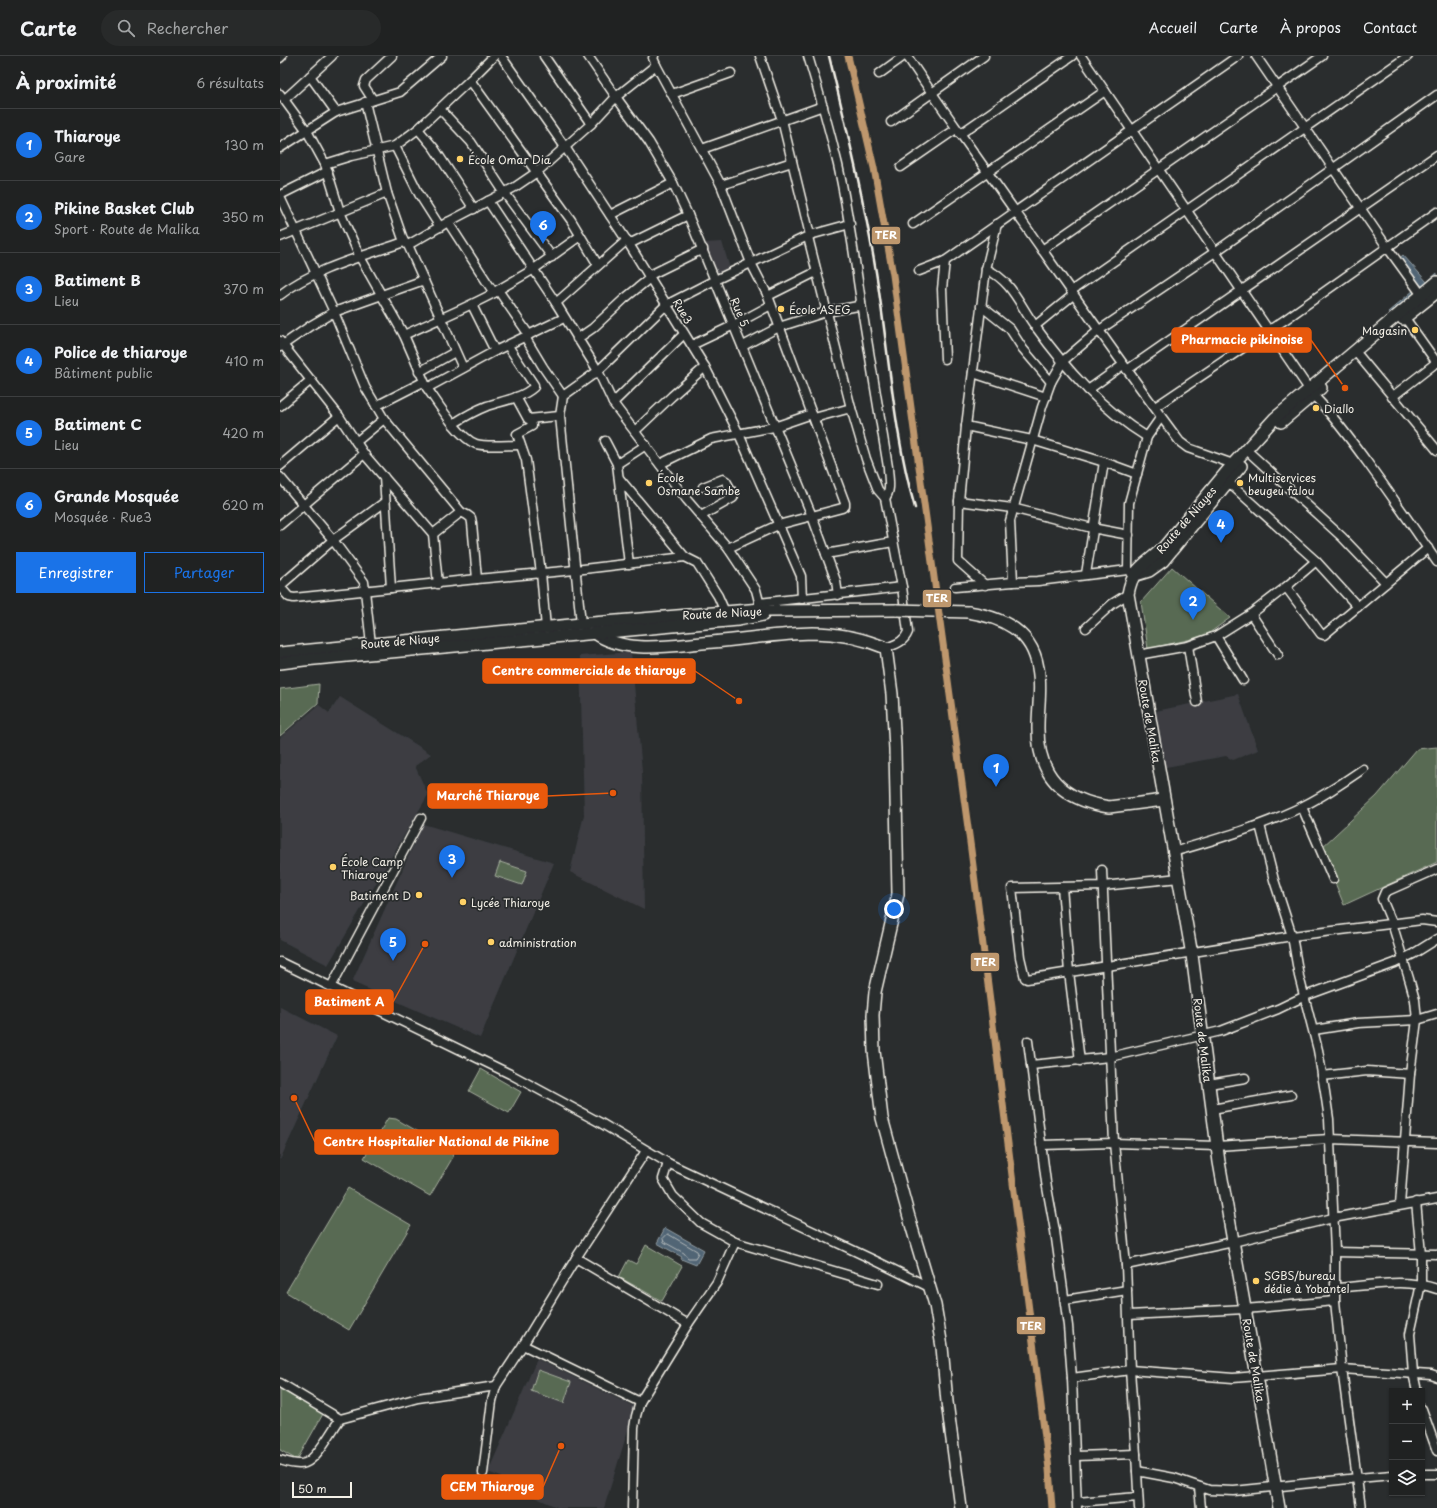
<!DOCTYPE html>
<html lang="fr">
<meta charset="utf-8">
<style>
:root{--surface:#202222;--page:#282a2a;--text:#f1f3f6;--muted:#a2a4a5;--line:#3d3f40;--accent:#1a73e8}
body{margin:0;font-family:"Playpen Sans",sans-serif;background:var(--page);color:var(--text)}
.controls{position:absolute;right:12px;bottom:12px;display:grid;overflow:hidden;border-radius:0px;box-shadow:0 1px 3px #0004}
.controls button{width:36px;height:36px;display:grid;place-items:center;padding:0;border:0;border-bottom:1px solid var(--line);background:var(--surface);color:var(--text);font:20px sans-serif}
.scale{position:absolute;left:12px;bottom:10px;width:60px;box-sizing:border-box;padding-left:4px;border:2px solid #f4f1e8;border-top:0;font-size:11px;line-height:14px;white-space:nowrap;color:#f4f1e8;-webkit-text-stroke:3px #2a2d2e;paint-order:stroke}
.you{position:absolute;left:614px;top:853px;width:14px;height:14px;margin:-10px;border:3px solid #fff;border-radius:50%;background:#1a73e8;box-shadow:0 0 0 6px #1a73e833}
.badge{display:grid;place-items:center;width:26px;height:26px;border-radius:50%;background:var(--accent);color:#fff;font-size:13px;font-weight:700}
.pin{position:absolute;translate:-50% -33px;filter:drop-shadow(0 1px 2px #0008)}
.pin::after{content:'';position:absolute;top:21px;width:14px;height:12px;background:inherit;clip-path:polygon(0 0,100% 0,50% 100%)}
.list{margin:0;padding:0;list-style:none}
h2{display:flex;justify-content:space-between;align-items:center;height:52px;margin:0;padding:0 16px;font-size:17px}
h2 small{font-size:13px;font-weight:400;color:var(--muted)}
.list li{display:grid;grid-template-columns:26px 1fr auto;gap:12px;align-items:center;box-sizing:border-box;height:72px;padding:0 16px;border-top:1px solid var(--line)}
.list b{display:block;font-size:15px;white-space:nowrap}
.list p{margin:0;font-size:13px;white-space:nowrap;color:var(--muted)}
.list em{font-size:13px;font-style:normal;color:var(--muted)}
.actions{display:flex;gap:8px;padding:12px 16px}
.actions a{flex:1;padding:9px 0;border:1px solid var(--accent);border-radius:0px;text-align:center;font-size:14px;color:var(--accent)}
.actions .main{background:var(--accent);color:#fff}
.icon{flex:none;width:22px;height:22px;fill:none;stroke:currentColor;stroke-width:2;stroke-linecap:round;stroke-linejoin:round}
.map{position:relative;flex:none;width:1157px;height:1452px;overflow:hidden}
header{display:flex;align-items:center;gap:24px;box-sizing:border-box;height:56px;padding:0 20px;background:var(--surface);border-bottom:1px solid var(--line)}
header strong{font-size:19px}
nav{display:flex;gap:22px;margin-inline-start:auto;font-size:14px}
.search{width:280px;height:36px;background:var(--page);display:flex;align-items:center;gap:10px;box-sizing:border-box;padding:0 14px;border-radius:22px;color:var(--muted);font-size:15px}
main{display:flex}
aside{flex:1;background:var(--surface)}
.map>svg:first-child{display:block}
.built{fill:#3c3e43}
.green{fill:#586a53;stroke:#a6ae9e}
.water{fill:#516575;stroke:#929da3}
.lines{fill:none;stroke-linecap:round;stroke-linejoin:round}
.shore{stroke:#b3b9ba;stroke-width:1}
.street-casing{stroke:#f4f1e8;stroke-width:11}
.secondary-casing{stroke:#f4f1e8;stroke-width:14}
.street{stroke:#2a2d2e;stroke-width:8}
.secondary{stroke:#2a2d2e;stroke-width:11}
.rail{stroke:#f4f1e8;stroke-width:2.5}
.secondary-bridge-casing{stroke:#f4f1e8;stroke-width:14;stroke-linecap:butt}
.secondary-bridge{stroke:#2a2d2e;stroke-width:11}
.rail-1-casing{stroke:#2a2d2e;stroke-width:10}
.rail-1{stroke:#be976d;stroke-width:7}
.poi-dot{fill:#ffd166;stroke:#2a2d2e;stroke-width:1.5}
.labels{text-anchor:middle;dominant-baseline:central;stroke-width:3.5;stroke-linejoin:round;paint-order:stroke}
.poi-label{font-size:11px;fill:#f4f1e8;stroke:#2a2d2e;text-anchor:start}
.street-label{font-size:11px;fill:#f4f1e8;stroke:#2a2d2e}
.leader{fill:none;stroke:#e8590c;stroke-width:1.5}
.callout-dot{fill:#e8590c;stroke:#2a2d2e;stroke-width:1.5}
.callout{fill:#e8590c;stroke:#e8590c;stroke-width:1.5}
.callout-label{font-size:12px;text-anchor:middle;font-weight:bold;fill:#fff}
.line-badge{stroke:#2a2d2e;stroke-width:1.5}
.badge-label{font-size:11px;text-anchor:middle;font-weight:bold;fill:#fff}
</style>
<header>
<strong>Carte</strong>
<div class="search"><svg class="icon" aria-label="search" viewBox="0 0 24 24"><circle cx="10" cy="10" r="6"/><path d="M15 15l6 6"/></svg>Rechercher</div>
<nav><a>Accueil</a><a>Carte</a><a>À propos</a><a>Contact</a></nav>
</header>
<main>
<aside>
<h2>À proximité<small>6 résultats</small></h2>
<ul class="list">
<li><span class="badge">1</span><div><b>Thiaroye</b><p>Gare</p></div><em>130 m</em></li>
<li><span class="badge">2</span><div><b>Pikine Basket Club</b><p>Sport · Route de Malika</p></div><em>350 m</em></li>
<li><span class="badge">3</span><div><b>Batiment B</b><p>Lieu</p></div><em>370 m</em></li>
<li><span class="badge">4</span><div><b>Police de thiaroye</b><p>Bâtiment public</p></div><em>410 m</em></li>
<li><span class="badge">5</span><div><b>Batiment C</b><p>Lieu</p></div><em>420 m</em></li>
<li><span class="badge">6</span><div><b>Grande Mosquée</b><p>Mosquée · Rue3</p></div><em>620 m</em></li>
</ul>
<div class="actions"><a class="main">Enregistrer</a><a>Partager</a></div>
</aside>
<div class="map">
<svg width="1157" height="1452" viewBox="0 0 1157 1452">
<rect width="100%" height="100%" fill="#2a2d2e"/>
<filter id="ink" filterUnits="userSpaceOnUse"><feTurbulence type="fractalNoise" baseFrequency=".025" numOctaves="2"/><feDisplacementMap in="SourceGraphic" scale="8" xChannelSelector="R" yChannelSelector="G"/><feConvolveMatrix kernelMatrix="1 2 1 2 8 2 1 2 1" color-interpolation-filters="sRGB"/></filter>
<g filter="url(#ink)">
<g class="built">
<path d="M 442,186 L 451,216 L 437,221 L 424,187 Z"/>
<path d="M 351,596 L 362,715 L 364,853 L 290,816 L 304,759 L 300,600 Z"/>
<path d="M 958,638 L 978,694 L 953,704 L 946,700 L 886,711 L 876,655 Z"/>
<path d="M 60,641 L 151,698 L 135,710 L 148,739 L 48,909 L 0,884 L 0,682 L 39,649 L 49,657 Z"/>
<path d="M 143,768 L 274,807 L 200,982 L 72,926 Z"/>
<path d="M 0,951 L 57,980 L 0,1104 Z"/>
<path d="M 257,1303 L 355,1351 L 324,1452 L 279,1452 L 220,1426 L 221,1421 L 208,1416 Z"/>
</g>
<g class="green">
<path d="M 892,511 L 950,562 L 925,580 L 868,593 L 861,546 Z"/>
<path d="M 39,628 L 38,647 L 0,680 L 0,633 Z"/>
<path d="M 1157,691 L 1157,806 L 1064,849 L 1041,792 L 1097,740 L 1137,693 Z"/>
<path d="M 220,806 L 247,815 L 242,829 L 215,820 Z"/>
<path d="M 201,1013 L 241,1036 L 229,1057 L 189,1035 Z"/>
<path d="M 108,1062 L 116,1063 L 172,1095 L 173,1101 L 150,1140 L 84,1102 Z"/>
<path d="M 68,1132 L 131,1169 L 69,1274 L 6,1236 Z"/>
<path d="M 366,1189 L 402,1210 L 382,1245 L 339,1221 L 348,1204 L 356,1208 Z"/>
<path d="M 258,1314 L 291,1326 L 284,1347 L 251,1335 Z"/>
<path d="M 0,1333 L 43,1358 L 17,1404 L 0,1394 Z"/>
</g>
<g class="water">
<path d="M 1123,199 L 1147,226 L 1157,217 L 1157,239 L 1120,269 L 1108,256 L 1134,234 L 1116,205 Z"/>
<path d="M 385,1172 L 424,1194 L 416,1209 L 401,1203 L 402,1201 L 377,1187 Z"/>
</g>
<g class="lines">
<path class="shore" d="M 388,1178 L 417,1195 L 418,1197 L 415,1202 L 408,1202 L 404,1197 L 384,1186 L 383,1183 Z"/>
<defs>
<g id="street">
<path d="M 221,0 L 285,91 L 349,188 L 425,311 L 459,378 L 521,520 L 522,543"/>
<path d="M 264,0 L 311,68"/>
<path d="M 308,0 L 336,41 L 369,86 L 393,127 L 408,159 L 532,460 L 556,525 L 558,539"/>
<path d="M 374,0 L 373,2 L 376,9 L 441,129 L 471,207 L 488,240 L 565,447 L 565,450 L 562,452 L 498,469 L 448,492"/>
<path d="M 480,0 L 502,64 L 530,179"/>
<path d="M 627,0 C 653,40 681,78 708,117 C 772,207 834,298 900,386 L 908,392 L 953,408"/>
<path d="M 801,0 L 1033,339 C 1053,359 1070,383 1087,406 C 1111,439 1134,472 1157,506"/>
<path d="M 976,0 L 1107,191 L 1141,238"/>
<path d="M 0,2 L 2,0"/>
<path d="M 599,18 L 624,0"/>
<path d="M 30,20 L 56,56"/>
<path d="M 190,24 L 291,164 L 318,209"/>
<path d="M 0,38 L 27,75 L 45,108 L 60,156 L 80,201 L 124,279 L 147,332 L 215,295 L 284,262"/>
<path d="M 392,38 L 451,17"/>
<path d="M 5,43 L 52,0"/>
<path d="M 93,44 L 84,30 L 86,24 L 112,0"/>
<path d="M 85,46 L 107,137 L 124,186"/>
<path d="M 160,53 L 191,86 L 224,136 L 272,201"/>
<path d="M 611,66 L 704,0"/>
<path d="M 138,73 L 154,92 L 194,153"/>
<path d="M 680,78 L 792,0"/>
<path d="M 115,90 L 139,138 L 160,171"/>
<path d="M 0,92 L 56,56 L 120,36 L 162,0"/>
<path d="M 422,93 L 543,50"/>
<path d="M 45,108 L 71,100 L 115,90 L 138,73 L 190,24 L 214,0"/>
<path d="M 621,111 L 676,73"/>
<path d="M 441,129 L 512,106"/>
<path d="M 0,139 L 48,115"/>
<path d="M 0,141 L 54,256 L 85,331 L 104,363 L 181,456 L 187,459 L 191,462 L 192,467 L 197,523"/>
<path d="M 208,145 L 276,247 L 318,315 L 333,347 L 407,444 L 448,492 L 476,534 L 481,553"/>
<path d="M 330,159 L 393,127"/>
<path d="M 168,166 L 214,237 L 218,234 L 249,279"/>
<path d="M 633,168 L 825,35"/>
<path d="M 0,181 L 107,137"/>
<path d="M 528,181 L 571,352 L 586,403 L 598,434 L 605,442 L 622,531 L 628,576 C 624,586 616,588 606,592"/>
<path d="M 349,188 L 408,159"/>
<path d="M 128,189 L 183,312"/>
<path d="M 762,194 L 1042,0"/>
<path d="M 706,213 C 732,225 739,248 755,270 C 786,313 821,353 867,381"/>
<path d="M 639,215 L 665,205 L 958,0"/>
<path d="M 368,220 L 423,193"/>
<path d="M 218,234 L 254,213 L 300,180"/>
<path d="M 791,235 L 1128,0"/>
<path d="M 0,239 C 33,213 84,200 124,186 L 128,189 L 168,166 L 235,131 L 257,116 L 311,68 L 336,41 L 376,9"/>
<path d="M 488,240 L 536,216"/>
<path d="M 276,247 L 347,184"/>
<path d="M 581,247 L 608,411 C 608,421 612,434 605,442"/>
<path d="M 192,249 L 215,295"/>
<path d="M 701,250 L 730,273 L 743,293 L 771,326"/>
<path d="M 1125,262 L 1157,307"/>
<path d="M 755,270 L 793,239"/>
<path d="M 124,279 C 154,265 184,253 214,237"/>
<path d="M 245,281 L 263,311 L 283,340"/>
<path d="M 297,283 L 313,272 L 344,243 L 370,222"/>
<path d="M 0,285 L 59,360 L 84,398 L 153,478 L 158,528"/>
<path d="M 412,289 L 454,269 L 491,249"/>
<path d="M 463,290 L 499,271 L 546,256 L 578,250 L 581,245 C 574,199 568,154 558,109 C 549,72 539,36 528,0"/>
<path d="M 0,291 L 30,270 L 54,256 L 144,224"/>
<path d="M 1079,300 L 1157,394"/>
<path d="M 665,303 L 662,233 L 665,205"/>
<path d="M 847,314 L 1157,99"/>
<path d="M 139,316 L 175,296"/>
<path d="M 693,317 L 766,341"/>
<path d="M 147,332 C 157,346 179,382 196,388 C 205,391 228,389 239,389"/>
<path d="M 808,334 L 843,309"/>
<path d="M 236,341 L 248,363 L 280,360"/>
<path d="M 1112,341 L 1157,306"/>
<path d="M 333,347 L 404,278"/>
<path d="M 0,350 L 31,324"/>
<path d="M 96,350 L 143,326"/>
<path d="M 875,351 L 1006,263 L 1157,156"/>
<path d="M 534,362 L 571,352"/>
<path d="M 251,364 L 252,370 L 237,378 L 246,404 L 261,517 L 266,572"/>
<path d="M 173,368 C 184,361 194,355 207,350 C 222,345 242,342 254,331 L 254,329 L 228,290"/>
<path d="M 686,370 L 752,384 L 824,406 L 857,418"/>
<path d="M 355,375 L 392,340 L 425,311"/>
<path d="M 325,385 L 337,408"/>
<path d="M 76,386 L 104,363"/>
<path d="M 971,398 L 1062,481 L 1106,527"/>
<path d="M 380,408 L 431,383 L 494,371 L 532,358"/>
<path d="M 0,410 L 59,360"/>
<path d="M 0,421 L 53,484 L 84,526 L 91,588"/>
<path d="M 104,421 L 111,532"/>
<path d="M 339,422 L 405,501 L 417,507 L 438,540 L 445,556"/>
<path d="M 948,426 L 1036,505 L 1078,551"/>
<path d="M 679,445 L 732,452 L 812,472 L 849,479"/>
<path d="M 421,460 L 453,442 L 454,439 L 446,425 L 443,423 L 423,431"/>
<path d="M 0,469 L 84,398"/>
<path d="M 153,478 L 181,456"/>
<path d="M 546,498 L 613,486"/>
<path d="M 349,508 L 337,408 L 366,389"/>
<path d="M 848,514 L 849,447 L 867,381 L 881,361"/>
<path d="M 806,518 L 824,406"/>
<path d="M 733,526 L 730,465 L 762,351 L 771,326 L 783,305 L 818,275 L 935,196 L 1157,39"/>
<path d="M 705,529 L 678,505 L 679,445 L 686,370 L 706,213 L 717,168"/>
<path d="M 0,530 L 53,484 L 105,446"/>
<path d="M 0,531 L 9,541 L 14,542 L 197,523 L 295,514 L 405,501"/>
<path d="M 675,531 L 733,526 L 758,525 L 848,514 L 856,519"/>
<path d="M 1006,531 L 1041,578 L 1044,579 L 1148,492"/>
<path d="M 479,547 L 622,531"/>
<path d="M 971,558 L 998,599"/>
<path d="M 301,568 L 280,360 L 283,340 L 318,315 L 386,249 L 435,224 L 530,179 L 570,168"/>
<path d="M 806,572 L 832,548 L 848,538"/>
<path d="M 936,580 L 963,624"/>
<path d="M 908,590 L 917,646"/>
<path d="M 858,599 L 908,590 L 936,580 L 971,558 L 1006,531 L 1036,505"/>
<path d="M 1022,751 L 1053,823"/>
<path d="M 980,769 L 994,824 L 1012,880 L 1019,920 L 1038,994 L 1045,1036 L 1049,1063 L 1055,1196 L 1055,1245 L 1062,1313 L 1081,1452"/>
<path d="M 893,796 C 934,784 976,772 1015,754 C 1039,743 1061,728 1083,713"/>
<path d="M 822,814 L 834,1087 L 846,1209 L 850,1314 L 856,1398 L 859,1452"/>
<path d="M 899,822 L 823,830 L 732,832 L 740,901 L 745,922 L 747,923 L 1012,880 L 1142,864 L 1157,866"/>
<path d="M 782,831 L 789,916 L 800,1005"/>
<path d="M 0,906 L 230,1018 L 319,1066 L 388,1107 L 598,1206 L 649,1231"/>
<path d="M 51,931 L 141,762"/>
<path d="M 1034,974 L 1078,967 L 1137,964 L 1157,958"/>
<path d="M 748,985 L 766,1126 L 775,1175 L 788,1270 L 792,1322 L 797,1452"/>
<path d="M 751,1009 L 830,1001 L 941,975 L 998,953 L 1025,940 L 1115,907 L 1133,898 L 1157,883"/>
<path d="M 1042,1020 L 1087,1015 L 1130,1018"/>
<path d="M 929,1028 L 965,1022"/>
<path d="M 932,1053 L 1011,1039"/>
<path d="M 761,1089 L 834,1087 L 937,1090 L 1050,1083 L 1157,1087"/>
<path d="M 388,1107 L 383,1123 L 393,1140 L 421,1167 L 455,1186 L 598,1228"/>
<path d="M 1136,1146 L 1141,1198 L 1141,1228 L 1130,1278 L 1133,1317 L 1137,1335"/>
<path d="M 1120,1149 L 1130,1018 L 1137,964 L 1135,944 L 1130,926 L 1112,867 L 1102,843 L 1105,836 L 1157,813"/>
<path d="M 1055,1196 L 1157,1198"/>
<path d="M 296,1202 L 408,1268"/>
<path d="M 846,1209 L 953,1186 L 1053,1162 L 1157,1143"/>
<path d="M 1056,1232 C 1090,1230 1124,1221 1157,1233"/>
<path d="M 785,1244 L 847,1234"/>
<path d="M 849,1259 L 965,1253 L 1055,1245"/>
<path d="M 243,1289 L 360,1346"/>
<path d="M 792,1322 L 850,1314 L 953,1322 L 1062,1313 L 1151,1319 L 1157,1321"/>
<path d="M 0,1327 L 60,1363"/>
<path d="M 1142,1353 L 1157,1395"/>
<path d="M 796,1400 L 856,1398"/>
<path d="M 0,1404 C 7,1406 18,1410 25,1407 C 37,1403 52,1374 60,1363 L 138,1342 L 216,1330"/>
<path d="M 857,1415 L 894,1422 L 929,1434 L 954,1435 L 1078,1422 L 1112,1419"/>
<path d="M 203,1417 L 212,1345 L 216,1330 L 243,1289 L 296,1202 L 366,1095"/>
<path d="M 1142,1418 L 1157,1418"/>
<path d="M 919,1431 L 921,1452"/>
<path d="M 797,1446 L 858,1441"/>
<path d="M 352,1452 L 354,1372 L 356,1360 L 360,1346 L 408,1268 L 437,1226 L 455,1186"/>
</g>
<g id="secondary">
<path d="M 1123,263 L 1157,236"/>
<path d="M 1001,366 L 1041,332"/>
<path d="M 856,519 L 869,515 L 883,505 L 961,410"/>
<path d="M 688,556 C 721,561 752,574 758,612 C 762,631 758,650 758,670 C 757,719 782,744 829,751 L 884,744"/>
<path d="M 315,577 C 344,598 389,590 422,587 C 459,584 495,578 532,577 C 558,577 582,582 606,592 L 612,638 L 615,693 L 618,838 L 595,936 L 593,959 L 594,995 L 602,1062 L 632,1172 L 655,1249 L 662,1291 L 667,1346 L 681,1452"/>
<path d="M 0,597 L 301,568 L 481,553 L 489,555 L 617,554"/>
<path d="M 0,607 L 24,604 L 458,564 L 483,559"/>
<path d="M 999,1452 L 977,1320 L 939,1106 L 912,899 L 848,538 C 853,510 866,509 884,491 L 953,408 L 995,362 L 1157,226"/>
</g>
</defs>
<use href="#street" class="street-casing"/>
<use href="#secondary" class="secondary-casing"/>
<use href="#street" class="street"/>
<use href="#secondary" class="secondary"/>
<path class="rail" d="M 549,0 C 567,72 584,143 596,216 C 609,295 613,375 635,452"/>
<defs>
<path id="secondary-bridge" d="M 617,554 L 688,556"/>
</defs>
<use href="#secondary-bridge" class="secondary-bridge-casing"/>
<use href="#secondary-bridge" class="secondary-bridge"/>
<defs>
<path id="rail-1" d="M 568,0 L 594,112 L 613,219 L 691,794 L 769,1413 L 772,1452"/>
</defs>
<use href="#rail-1" class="rail-1-casing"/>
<use href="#rail-1" class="rail-1"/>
</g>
</g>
<g class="poi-dot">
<circle cx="180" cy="103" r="4"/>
<circle cx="501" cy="253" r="4"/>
<circle cx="1135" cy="274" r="4"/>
<circle cx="1036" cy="352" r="4"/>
<circle cx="369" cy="427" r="4"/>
<circle cx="960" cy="427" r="4"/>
<circle cx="53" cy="811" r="4"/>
<circle cx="139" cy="839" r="4"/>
<circle cx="183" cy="846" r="4"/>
<circle cx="211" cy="886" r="4"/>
<circle cx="976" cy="1225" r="4"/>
</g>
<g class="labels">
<g class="poi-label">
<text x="188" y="103">École Omar Dia</text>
<text x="509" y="253">École ASEG</text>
<text x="1127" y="274" text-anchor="end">Magasin</text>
<text x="1044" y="352">Diallo</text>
<text x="377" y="421">École<tspan x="377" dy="13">Osmane Sambe</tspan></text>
<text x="968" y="421">Multiservices<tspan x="968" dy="13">beugeu falou</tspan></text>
<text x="61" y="805">École Camp<tspan x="61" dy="13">Thiaroye</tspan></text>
<text x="131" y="839" text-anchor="end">Batiment D</text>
<text x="191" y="846">Lycée Thiaroye</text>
<text x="219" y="886">administration</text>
<text x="984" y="1219">SGBS/bureau<tspan x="984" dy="13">dédie à Yobantel</tspan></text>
</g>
<g class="street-label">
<text transform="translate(403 255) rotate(59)">Rue3</text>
<text transform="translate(460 256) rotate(67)">Rue 5</text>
<text transform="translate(906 464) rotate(-49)">Route de Niayes</text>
<text transform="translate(442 557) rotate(-3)">Route de Niaye</text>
<text transform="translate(120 585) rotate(-5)">Route de Niaye</text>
<text transform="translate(870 665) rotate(80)">Route de Malika</text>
<text transform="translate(923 984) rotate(83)">Route de Malika</text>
<text transform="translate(974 1304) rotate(80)">Route de Malika</text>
</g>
</g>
<path class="leader" d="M1065 332L1031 284M459 645L415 615M333 737L267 740M145 888L113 946M14 1042L35 1086M281 1390L263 1431"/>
<g class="callout-dot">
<circle cx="1065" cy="332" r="4"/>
<circle cx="459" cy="645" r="4"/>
<circle cx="333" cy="737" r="4"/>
<circle cx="145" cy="888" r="4"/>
<circle cx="14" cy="1042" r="4"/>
<circle cx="281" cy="1390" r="4"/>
</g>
<g class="callout">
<rect x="892" y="272" width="139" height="24" rx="4"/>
<rect x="203" y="603" width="212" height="24" rx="4"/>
<rect x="148" y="728" width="119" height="24" rx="4"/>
<rect x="26" y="934" width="87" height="24" rx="4"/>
<rect x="35" y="1074" width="243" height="24" rx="4"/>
<rect x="162" y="1419" width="101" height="24" rx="4"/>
</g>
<g class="callout-label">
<text x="962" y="288">Pharmacie pikinoise</text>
<text x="309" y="619">Centre commerciale de thiaroye</text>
<text x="208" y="744">Marché Thiaroye</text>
<text x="69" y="950">Batiment A</text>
<text x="156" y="1090">Centre Hospitalier National de Pikine</text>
<text x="212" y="1435">CEM Thiaroye</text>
</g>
<g class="line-badge">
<rect x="591" y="170" width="30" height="19" rx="4" fill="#be976d"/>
<rect x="642" y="533" width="30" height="19" rx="4" fill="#be976d"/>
<rect x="690" y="896" width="30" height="20" rx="4" fill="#be976d"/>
<rect x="736" y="1260" width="30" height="19" rx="4" fill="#be976d"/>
</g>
<g class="badge-label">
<text x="606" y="183">TER</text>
<text x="657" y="546">TER</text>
<text x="705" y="910">TER</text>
<text x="751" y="1274">TER</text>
</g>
</svg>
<div class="controls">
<button>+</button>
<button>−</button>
<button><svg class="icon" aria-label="layers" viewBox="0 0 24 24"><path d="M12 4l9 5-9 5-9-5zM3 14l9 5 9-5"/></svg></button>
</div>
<div class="scale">50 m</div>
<div class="you"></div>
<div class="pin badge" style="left:716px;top:731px">1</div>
<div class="pin badge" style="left:913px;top:564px">2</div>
<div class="pin badge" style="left:172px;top:822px">3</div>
<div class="pin badge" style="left:941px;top:487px">4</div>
<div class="pin badge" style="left:113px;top:905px">5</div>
<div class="pin badge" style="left:263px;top:188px">6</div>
</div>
</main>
